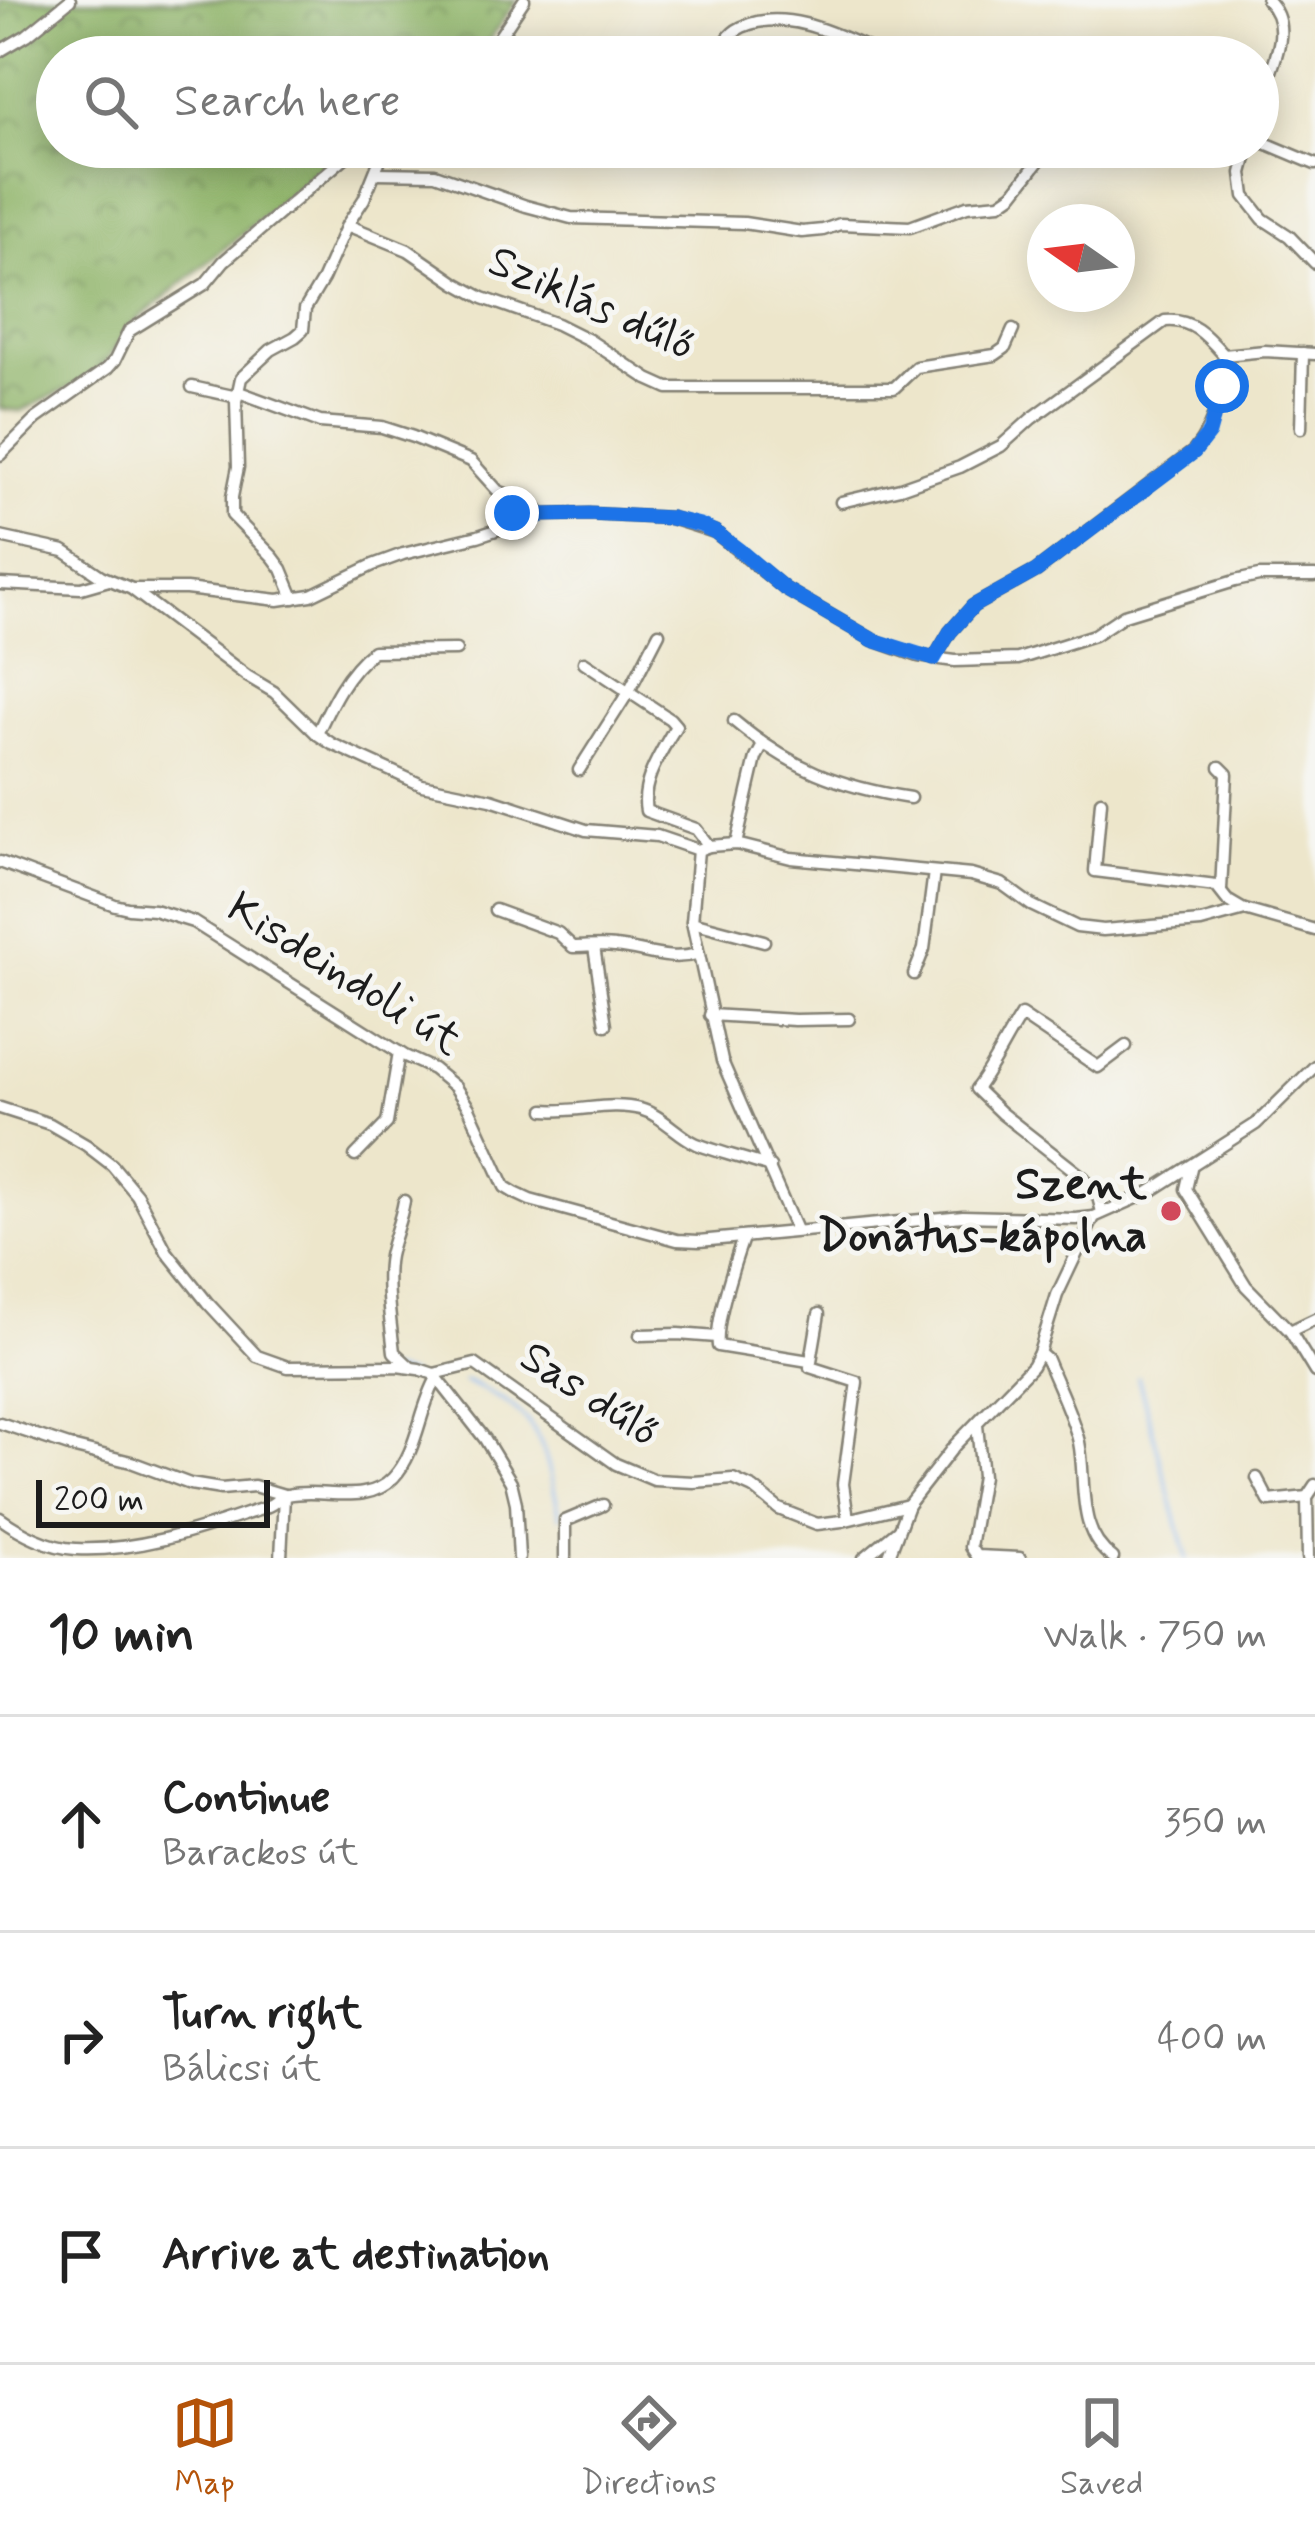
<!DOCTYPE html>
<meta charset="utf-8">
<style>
:root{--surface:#fff;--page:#f2f2f2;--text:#222;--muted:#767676;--line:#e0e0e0;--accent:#b45309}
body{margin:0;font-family:Mynerve,sans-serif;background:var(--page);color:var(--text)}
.compass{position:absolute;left:1027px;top:204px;width:108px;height:108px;border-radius:50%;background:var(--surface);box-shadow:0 6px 30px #0003;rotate:284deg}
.scale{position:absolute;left:36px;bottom:30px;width:234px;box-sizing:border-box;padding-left:12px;border:6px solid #1c1c1c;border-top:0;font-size:33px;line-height:42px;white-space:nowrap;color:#1c1c1c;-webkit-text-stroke:9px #f6f6f2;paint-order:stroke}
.stop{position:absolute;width:36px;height:36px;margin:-27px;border:9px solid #1a73e8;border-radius:50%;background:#fff}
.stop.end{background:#1a73e8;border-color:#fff;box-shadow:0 3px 12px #0008}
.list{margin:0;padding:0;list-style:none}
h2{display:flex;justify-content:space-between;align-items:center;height:156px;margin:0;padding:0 48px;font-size:51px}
h2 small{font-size:39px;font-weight:400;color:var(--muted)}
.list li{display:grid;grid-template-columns:78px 1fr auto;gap:36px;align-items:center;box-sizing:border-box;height:216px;padding:0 48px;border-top:3px solid var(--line)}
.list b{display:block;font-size:45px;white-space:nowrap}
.list p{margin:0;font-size:39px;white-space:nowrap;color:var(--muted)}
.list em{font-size:39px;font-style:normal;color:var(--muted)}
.icon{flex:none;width:66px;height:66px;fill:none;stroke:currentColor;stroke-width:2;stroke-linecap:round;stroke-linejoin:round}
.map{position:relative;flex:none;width:1315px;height:1558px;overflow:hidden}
.search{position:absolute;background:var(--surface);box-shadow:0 6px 30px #0003;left:36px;right:36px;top:36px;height:132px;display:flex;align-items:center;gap:30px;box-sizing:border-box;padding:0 42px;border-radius:66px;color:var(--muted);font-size:45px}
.sheet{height:804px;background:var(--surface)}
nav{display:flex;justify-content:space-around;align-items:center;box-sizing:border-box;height:168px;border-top:3px solid var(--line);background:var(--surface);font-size:33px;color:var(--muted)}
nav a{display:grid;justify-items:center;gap:6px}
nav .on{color:var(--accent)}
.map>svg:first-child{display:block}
.forest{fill:url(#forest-crowns);stroke:#566842;stroke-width:3}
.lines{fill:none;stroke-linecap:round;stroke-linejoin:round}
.stream{stroke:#88b7f3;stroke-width:3}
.minor-casing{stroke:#848174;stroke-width:15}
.minor{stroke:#fff;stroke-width:10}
.route{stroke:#1a73e8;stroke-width:15}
.poi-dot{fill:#d1495b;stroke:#f6f6f2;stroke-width:4.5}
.labels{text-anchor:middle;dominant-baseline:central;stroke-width:10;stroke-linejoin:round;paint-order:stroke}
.street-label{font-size:45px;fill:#1c1c1c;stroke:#f6f6f2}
.poi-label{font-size:45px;font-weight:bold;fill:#1c1c1c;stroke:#f6f6f2;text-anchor:end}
</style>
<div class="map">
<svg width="1315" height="1558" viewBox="0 0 1315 1558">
<defs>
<pattern id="forest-crowns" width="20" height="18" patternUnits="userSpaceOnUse" patternTransform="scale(3)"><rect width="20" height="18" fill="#8fb469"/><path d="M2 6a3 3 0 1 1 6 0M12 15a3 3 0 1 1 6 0" fill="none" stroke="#749256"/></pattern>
</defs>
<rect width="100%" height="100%" fill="#f6f6f2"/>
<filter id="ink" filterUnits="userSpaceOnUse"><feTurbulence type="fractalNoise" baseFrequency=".00833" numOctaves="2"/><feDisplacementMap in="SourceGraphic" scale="24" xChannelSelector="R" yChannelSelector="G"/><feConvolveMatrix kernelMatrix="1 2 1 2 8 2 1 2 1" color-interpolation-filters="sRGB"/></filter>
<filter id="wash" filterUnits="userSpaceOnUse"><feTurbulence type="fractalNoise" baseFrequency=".004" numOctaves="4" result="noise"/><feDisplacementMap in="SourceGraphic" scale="48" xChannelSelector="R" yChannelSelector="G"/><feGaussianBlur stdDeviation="2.7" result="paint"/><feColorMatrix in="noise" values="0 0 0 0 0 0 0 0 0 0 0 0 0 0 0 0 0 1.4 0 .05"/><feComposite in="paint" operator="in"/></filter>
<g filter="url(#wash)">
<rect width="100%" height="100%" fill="#ede6cb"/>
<path class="forest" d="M 0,0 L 517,0 L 477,57 L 57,57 L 57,147 L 354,147 L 322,168 L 131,325 L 98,374 L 21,411 L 0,409 Z"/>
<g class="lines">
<g class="stream">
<path d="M 389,1371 L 411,1375"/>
<path d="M 1138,1377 L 1187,1558"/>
<path d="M 464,1381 C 542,1413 543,1441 560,1516"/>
</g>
</g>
</g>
<g filter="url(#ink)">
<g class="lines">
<defs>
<g id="minor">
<path d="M 494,49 L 516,57"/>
<path d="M 0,51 L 27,35 L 70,0"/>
<path d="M 486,57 L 524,0"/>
<path d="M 726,57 C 723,42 728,34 742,27 C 789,6 845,39 888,57"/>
<path d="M 1258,140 L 1315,164"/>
<path d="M 1258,141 C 1259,132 1258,121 1259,112 C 1264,74 1299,32 1267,0"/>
<path d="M 1249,147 L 1242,173 L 1245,196 L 1263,219 L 1289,236 L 1315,263"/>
<path d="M 376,173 L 435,174 L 526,206 L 571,218 L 744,223 L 802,232 L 823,230 L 840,224 L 910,227 L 967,206 L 1000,203 L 1013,194 L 1048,149 L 1054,147"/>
<path d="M 347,225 L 408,250 L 456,283 L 483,298 L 557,324 L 589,340 L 648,379 L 668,388 L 894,388 L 916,367 L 995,355 L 1005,348 L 1013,330"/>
<path d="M 192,387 L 237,397"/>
<path d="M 239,392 L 320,422 L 382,427 L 413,437 L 471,461 L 498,491 L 518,499"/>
<path d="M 1301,428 L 1303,353"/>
<path d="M 0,455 L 36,419 L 108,368 L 115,360 L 129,331 L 205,284 L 224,261 L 357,147"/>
<path d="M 841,502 L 900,488 L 960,467 L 1001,446 L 1031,419 L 1165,321 C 1192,318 1208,337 1224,355"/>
<path d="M 521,523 L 512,513 L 513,504 L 518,499 L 532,502 L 541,515"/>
<path d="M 0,537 L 64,551 L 101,576 L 132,589 L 186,589 L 278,600 L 311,595 L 373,565 L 403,554 L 478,536 L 541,515 L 589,514 L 671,518 L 715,532 L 785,589 L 873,640 L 918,656 L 955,661 L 1018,659 L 1094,635 L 1124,615 L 1235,581 L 1259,576 L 1315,576"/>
<path d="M 0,584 L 81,588 L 109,580"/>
<path d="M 133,590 L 247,676 L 274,692 L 317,734 L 332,744 L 422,785 L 491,799 L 586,830 L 657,836 L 698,850 L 709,846 L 736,844 L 791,858 L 971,875 L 1002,884 L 1031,905 L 1077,927 L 1103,930 L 1201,922 L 1245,910 L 1315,930"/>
<path d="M 294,598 L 282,569 L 273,557 L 232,515 L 232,497 L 238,467 L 236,401 L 241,378 L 271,350 L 295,337 L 303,330 L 305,309 L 323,279 L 347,225 L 364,199 L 385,147"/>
<path d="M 934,659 L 950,632 L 973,606 L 1036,571 L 1194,451 C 1216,424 1222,390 1224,355 L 1265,351 L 1315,354"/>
<path d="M 584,662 L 670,719 L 676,726 C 662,751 640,782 646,811 L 696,829 L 709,846"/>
<path d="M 734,721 C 789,767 839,787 910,798"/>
<path d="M 317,734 C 331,704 346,672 373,651 L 456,650"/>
<path d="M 1220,767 L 1227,774 L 1221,890"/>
<path d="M 579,770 L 629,691 L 659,633"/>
<path d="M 1101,801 L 1095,871 L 1216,886 L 1227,900 L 1244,910"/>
<path d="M 736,844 L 756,758 L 763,745"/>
<path d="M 698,850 L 692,922 L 722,1061 L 796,1230"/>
<path d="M 0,862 L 115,905 L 128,908 L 154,910 L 193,922 L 405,1056 L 433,1069 L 455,1087 L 469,1108 L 505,1187 L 515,1193 L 530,1200 L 677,1240 L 699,1241 L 963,1216 L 1076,1219 L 1094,1217"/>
<path d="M 495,910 L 558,933 L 573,947 C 587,947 602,945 615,947 C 645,950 667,962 697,954"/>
<path d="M 692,922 L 764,941"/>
<path d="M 594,947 L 606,1025"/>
<path d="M 914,974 L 924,949 L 934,872"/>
<path d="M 710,1015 L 795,1020 L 849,1019"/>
<path d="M 0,1108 L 50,1124 L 86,1145 L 112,1165 L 137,1195 L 167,1252 L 207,1302 L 257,1356 L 288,1367 L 397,1366 L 419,1369 L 434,1374 L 485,1439 L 511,1482 L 516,1503 L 519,1558"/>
<path d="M 545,1110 C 577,1113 609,1101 640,1109 C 662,1115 677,1135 697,1144 C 721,1153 746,1159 770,1167"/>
<path d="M 355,1156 L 387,1123 L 399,1052"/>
<path d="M 1191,1168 L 1186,1189 L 1246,1286 L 1290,1331 L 1315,1372"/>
<path d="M 404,1201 C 401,1220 393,1237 389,1256 C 384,1283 391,1324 394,1352 L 409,1366"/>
<path d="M 1102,1212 L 1098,1197 L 1084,1178 L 1001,1113 L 976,1089 C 994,1065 1005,1040 1021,1015 L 1098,1067 L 1126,1046"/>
<path d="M 743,1238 C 734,1264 715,1320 718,1346 L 809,1361"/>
<path d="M 819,1314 L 810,1367 L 857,1382 L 843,1484 L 848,1519"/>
<path d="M 1290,1331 L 1315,1319"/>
<path d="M 640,1335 L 678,1334 L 717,1337"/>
<path d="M 1039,1353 L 1047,1360 C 1058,1387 1072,1414 1079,1442 C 1087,1480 1075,1532 1113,1558"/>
<path d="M 434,1374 L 475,1364 L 616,1464 L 654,1480 L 694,1482 L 733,1479 L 753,1488 L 779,1509 L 817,1524 L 842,1521 L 908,1505"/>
<path d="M 0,1423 L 75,1448 L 131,1462 L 190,1484 L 221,1489 L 254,1486 L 284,1495 L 281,1558"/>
<path d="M 977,1425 L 982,1476 L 970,1547 L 976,1556 L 1020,1558"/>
<path d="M 1257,1478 L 1269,1501 L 1307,1497"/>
<path d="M 0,1518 C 21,1533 50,1548 76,1549 C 132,1552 194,1532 246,1514 C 255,1511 264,1509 272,1504 C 278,1500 280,1496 287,1495 C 321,1487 366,1507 393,1478 C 418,1452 419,1409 437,1378"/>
<path d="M 565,1558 L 565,1521 L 603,1505"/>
<path d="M 864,1558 L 898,1530"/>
<path d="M 888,1558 L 908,1505 L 955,1445 L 1032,1366 L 1039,1353 L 1057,1295 L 1094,1217 L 1148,1193 L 1256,1124 L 1315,1066"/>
<path d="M 1308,1558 L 1307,1497 L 1315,1485"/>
</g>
</defs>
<use href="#minor" class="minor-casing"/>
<use href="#minor" class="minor"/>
</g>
</g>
<g class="lines" filter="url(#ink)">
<path class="route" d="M 512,513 L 521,523 L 542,515 L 589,514 L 671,518 L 700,525 L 715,532 L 739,550 L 785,589 L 873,640 L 934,659 L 950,632 L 973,606 L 1036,571 L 1194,452 L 1209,433 L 1222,386"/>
</g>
<circle class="poi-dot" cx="1171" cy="1211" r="12"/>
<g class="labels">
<g class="street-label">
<text transform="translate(591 304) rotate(24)">Sziklás dűlő</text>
<text transform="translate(344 975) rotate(32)">Kisdeindoli út</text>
<text transform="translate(589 1395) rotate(33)">Sas dűlő</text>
</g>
<g class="poi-label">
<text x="1147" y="1185">Szent<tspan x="1147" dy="52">Donátus-kápolna</tspan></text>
</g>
</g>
</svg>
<svg class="compass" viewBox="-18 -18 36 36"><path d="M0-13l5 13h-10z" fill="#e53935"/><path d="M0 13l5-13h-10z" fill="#767676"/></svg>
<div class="scale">200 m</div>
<div class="stop" style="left:1222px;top:386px"></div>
<div class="stop end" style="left:512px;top:513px"></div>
<div class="search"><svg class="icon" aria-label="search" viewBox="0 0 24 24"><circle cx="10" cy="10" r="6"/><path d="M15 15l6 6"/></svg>Search here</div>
</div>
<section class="sheet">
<h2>10 min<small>Walk · 750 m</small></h2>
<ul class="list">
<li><svg class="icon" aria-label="ahead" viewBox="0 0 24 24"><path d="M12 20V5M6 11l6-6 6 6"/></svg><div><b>Continue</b><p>Barackos út</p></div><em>350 m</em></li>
<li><svg class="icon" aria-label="right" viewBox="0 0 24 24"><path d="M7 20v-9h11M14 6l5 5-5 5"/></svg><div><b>Turn right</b><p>Bálicsi út</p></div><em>400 m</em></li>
<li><svg class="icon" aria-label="arrive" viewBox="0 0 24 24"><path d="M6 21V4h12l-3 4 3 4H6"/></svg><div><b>Arrive at destination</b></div></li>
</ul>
</section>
<nav>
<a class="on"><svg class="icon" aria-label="map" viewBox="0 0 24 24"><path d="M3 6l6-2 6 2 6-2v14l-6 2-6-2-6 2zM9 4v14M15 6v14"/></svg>Map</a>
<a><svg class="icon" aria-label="directions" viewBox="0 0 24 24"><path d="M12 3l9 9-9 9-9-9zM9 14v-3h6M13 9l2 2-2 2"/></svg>Directions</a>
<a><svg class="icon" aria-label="saved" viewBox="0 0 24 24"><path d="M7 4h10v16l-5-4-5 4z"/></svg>Saved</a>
</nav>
